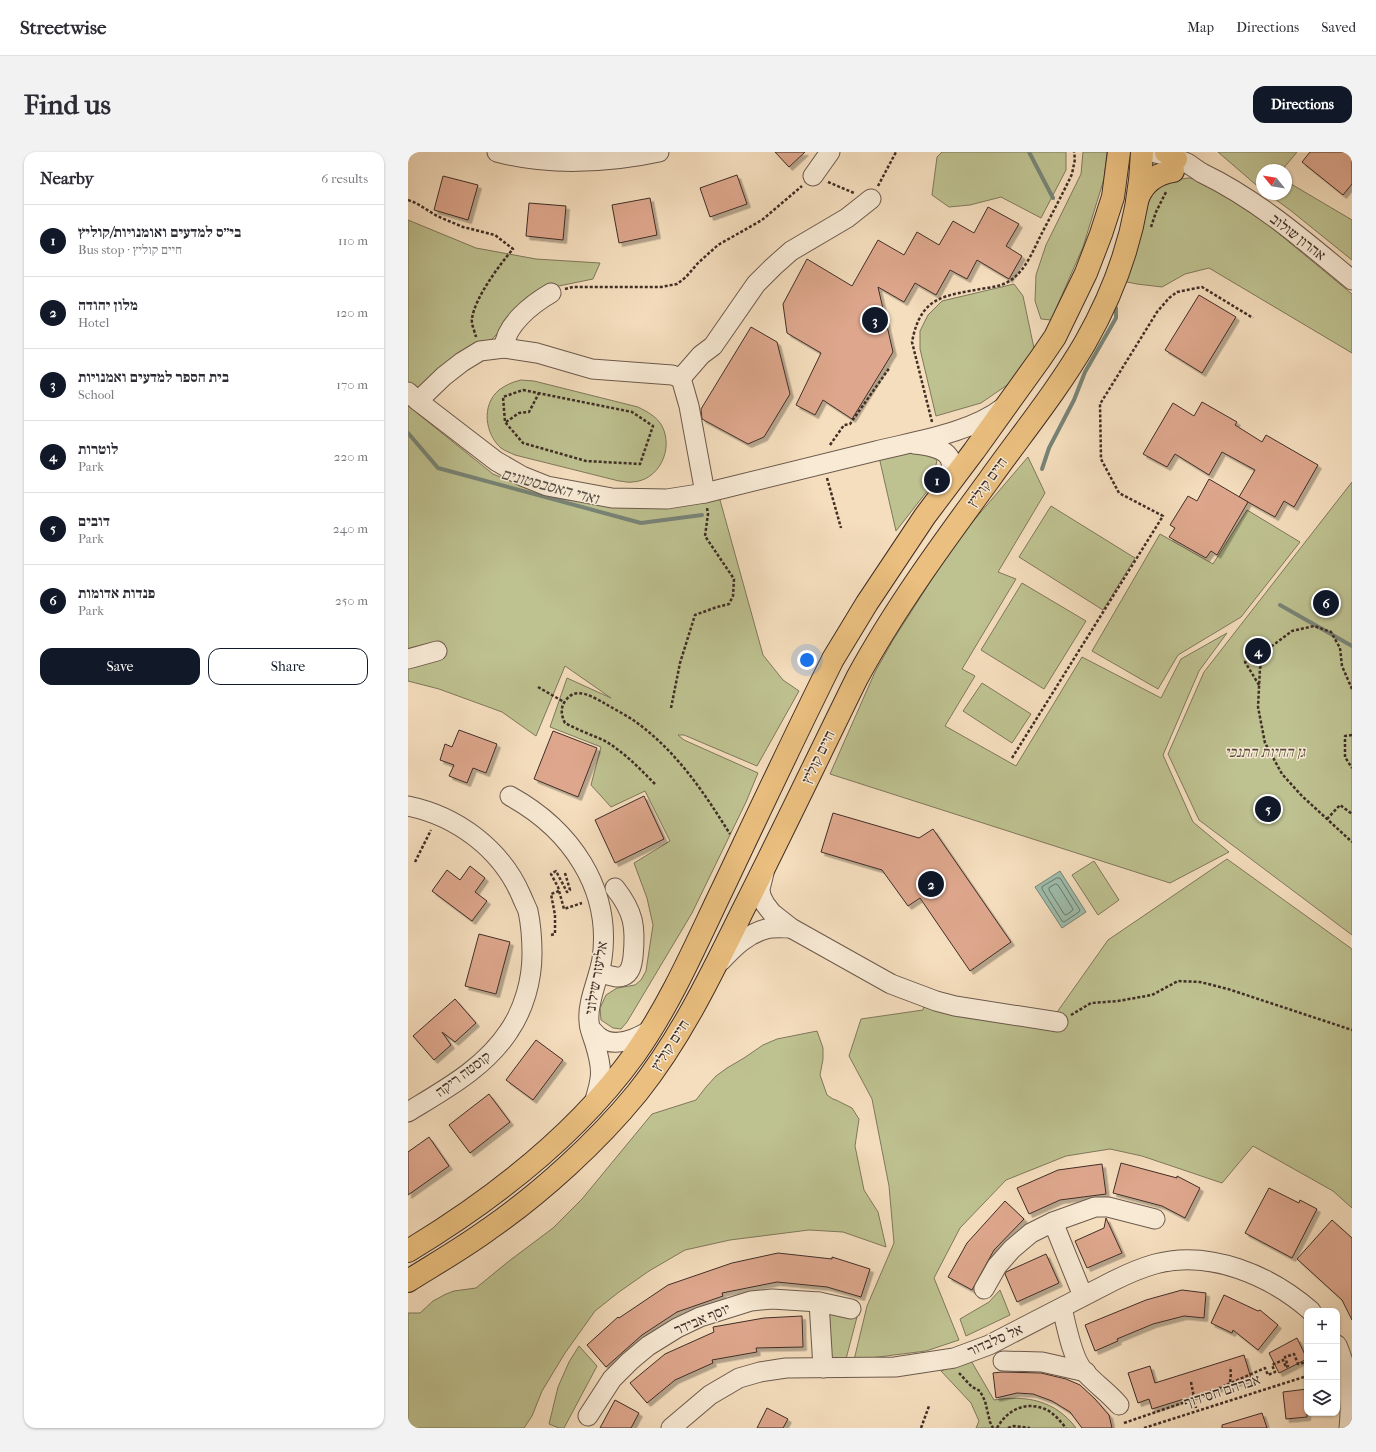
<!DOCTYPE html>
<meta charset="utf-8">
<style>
:root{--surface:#fff;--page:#f2f2f3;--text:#2b2b33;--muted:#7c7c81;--line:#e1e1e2;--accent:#111827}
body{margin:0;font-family:"IM FELL French Canon","Frank Ruhl Libre",serif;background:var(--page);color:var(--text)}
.controls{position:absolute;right:12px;bottom:12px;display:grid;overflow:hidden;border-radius:8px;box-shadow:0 1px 3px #0004}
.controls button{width:36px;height:36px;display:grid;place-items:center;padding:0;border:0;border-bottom:1px solid var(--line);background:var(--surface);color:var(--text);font:20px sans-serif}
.compass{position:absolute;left:848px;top:12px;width:36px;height:36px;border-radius:50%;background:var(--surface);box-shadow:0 1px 3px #0004;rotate:300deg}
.you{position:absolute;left:399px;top:508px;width:14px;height:14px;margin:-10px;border:3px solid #fff;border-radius:50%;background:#1a73e8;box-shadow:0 0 0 6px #1a73e833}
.badge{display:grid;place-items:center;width:26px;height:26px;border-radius:50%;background:var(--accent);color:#fff;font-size:13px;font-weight:700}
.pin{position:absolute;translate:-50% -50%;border:2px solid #fff;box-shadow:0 1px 4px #0006}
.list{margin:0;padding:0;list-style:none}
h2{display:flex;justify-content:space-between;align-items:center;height:52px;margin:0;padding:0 16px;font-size:17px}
h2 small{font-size:13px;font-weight:400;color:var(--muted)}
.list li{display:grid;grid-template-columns:26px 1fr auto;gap:12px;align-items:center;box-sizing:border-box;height:72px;padding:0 16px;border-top:1px solid var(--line)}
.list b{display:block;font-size:15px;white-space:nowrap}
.list p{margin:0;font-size:13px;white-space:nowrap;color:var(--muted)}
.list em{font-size:13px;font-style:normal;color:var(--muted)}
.actions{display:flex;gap:8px;padding:12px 16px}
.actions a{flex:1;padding:9px 0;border:1px solid var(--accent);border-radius:12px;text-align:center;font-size:14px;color:var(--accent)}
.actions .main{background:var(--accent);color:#fff}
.icon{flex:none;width:22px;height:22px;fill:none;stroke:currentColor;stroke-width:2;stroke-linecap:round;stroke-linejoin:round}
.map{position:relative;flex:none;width:944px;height:1276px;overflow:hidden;border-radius:12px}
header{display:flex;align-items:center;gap:24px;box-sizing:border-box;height:56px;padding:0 20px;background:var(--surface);border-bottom:1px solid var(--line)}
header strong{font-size:19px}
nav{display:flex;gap:22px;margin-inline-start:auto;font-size:14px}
.intro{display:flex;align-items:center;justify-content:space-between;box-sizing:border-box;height:96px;padding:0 24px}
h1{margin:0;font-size:28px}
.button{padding:10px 18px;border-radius:12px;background:var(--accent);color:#fff;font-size:14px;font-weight:700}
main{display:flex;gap:24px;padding:0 24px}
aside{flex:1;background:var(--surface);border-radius:12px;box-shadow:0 1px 3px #0004}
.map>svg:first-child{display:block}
.green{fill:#bec190;stroke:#7f785c}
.water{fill:#9dbdac;stroke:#788477}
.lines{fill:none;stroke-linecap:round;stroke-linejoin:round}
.shore{stroke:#6e766a;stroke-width:1}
.stream{stroke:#788477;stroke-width:4}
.building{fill:#dea78d;stroke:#402e27;filter:url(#shadow)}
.minor-casing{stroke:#6d5a4d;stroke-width:21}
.major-casing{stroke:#402e27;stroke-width:24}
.path{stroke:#402e27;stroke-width:2.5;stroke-dasharray:3 2;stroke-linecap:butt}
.minor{stroke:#f8ead5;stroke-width:19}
.major{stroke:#eabf7f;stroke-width:22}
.labels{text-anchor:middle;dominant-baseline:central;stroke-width:3;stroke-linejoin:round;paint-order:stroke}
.street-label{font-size:15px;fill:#402e27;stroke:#f8ead5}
.park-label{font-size:15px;font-style:italic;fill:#594b3c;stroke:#f8ead5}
.water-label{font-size:16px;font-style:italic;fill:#575248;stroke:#f8ead5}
</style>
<header>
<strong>Streetwise</strong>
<nav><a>Map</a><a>Directions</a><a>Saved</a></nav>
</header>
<div class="intro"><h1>Find us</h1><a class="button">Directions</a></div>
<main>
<aside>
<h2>Nearby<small>6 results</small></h2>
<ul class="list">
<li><span class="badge">1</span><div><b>בי״ס למדעים ואומנויות/קוליץ</b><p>Bus stop · חיים קוליץ</p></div><em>110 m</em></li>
<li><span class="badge">2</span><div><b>מלון יהודה</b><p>Hotel</p></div><em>120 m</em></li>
<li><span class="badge">3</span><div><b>בית הספר למדעים ואמנויות</b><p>School</p></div><em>170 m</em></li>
<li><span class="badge">4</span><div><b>לוטרות</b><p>Park</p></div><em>220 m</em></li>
<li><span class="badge">5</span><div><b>דובים</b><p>Park</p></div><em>240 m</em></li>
<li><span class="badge">6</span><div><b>פנדות אדומות</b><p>Park</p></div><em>250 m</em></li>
</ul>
<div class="actions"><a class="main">Save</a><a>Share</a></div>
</aside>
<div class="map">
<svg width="944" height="1276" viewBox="0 0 944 1276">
<defs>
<filter id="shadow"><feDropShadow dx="3.5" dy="3.5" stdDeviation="0" flood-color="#0004"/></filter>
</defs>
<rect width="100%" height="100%" fill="#f5debe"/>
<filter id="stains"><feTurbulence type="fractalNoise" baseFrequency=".005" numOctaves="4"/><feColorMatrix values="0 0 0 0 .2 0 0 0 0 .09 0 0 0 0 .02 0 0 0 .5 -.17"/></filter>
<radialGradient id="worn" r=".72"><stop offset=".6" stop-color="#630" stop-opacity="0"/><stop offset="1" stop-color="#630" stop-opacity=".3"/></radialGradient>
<g class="green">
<path d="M 534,0 L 658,0 L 658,18 L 633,66 L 593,45 L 562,53 L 541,55 L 524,43 L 529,5 Z"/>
<path d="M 675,0 L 699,0 L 696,27 L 675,95 L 643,168 L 633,167 L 627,149 L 628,123 L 638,93 L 673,22 Z"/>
<path d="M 810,0 L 889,0 L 874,18 L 854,18 L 854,38 Z"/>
<path d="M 780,26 L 792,27 L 847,62 L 944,142 L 944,201 L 801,116 L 777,122 L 754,135 L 729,132 L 714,129 L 738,53 C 740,49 742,44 744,41 C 753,31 767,28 780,26 Z"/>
<path d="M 878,29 L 944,68 L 944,108 L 882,58 L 860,42 L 878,42 Z"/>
<path d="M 0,68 L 68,96 L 128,107 L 192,111 L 185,127 L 136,137 L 111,158 L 76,196 L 9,261 L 85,322 L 144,346 L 220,355 L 297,341 L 312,348 L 355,503 L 375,528 L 391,539 L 349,614 L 276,583 L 270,583 L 276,588 L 350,621 L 338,650 L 284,761 L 219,870 L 213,877 L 205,876 L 193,868 L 192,856 L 198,843 L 209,836 L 227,833 L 233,828 L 238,819 L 245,773 L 239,746 L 226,711 L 262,689 L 237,639 L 203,655 L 183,633 L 193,595 L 142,575 L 159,526 L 203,546 L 157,514 L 128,584 L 94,560 L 31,537 L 0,529 Z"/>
<path d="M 606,132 L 615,144 L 627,201 L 605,229 L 573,251 L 528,264 L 512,197 L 512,179 L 520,163 L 534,149 Z"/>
<path d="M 113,228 L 126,229 L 230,255 C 240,260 249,265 254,274 C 266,297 251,329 224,330 C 220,331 215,329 211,329 L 107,303 C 103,301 97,299 93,296 C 77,282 73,253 91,238 C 98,233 104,230 113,228 Z"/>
<path d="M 504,301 L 517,302 L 529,308 L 524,333 L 488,379 L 471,305 Z"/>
<path d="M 620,305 L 637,341 L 590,420 L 608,427 L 554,517 L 567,524 L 537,574 L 608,614 L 674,505 L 753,546 L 773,507 L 819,481 L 791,519 L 755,603 L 785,670 L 821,700 L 762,731 L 422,622 L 467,520 L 485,488 L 549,388 Z"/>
<path d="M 944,330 L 944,783 L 791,668 L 760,602 L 796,520 Z"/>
<path d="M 643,354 L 727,406 L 695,458 L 611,405 Z"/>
<path d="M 839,358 L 892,390 L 833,465 L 770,503 L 750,537 L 684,499 L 752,382 L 805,412 Z"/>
<path d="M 614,431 L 678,469 L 636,537 L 573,498 Z"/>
<path d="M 574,531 L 623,562 L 604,591 L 555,559 Z"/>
<path d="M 819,707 L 944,797 L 944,1056 L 925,1039 L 845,994 L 814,1031 L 734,1004 L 702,997 L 658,1004 L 598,1028 L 552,1076 L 526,1126 L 551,1188 L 518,1199 L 446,1208 L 459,1154 L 486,1091 L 481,1034 L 464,947 L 441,904 L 453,867 L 515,858 L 516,853 L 647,863 L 700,788 Z"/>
<path d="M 686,709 L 711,748 L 690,763 L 664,723 Z"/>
<path d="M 409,879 L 415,896 L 415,907 L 412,923 L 419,943 L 425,947 L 428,948 L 444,956 L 451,967 L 447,994 L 456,1038 L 470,1060 L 478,1095 L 435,1080 L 401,1078 L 322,1088 L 277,1098 L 241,1119 L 211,1140 L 187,1159 L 157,1201 L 134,1239 L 124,1264 L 116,1276 L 0,1276 L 0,1161 L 12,1161 L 25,1149 L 38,1142 L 46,1139 L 68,1136 L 101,1109 L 145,1076 L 174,1047 L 244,962 L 288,948 L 298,935 L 308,924 L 319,916 L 336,906 L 355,893 L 369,887 Z"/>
<path d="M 592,1138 L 602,1163 L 558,1184 L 552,1167 L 581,1150 Z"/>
<path d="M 421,1159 L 449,1165 L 438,1207 L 421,1209 Z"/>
<path d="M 171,1194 L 189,1214 L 156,1276 L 151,1276 L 141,1272 L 150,1235 L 161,1210 Z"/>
<path d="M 562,1207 L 586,1248 C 618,1243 647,1248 668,1276 L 568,1276 L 571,1269 L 563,1251 L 533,1219 Z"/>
</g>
<path class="water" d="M 652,719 L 678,760 L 654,776 L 627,735 Z"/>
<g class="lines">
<g class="shore">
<path d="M 649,726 L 652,726 L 672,758 L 671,760 L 656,770 L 654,769 L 634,737 L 634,735 Z"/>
<path d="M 648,732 L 650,733 L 665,757 L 664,759 L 658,763 L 656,762 L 641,738 L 641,736 Z"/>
</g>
<g class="stream">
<path d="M 621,0 L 645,46"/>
<path d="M 0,281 L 30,316 L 233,371 L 294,363"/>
<path d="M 634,317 L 641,296 L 666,248 L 677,220 L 708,166 L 708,156"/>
<path d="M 872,453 L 944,494"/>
</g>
</g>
<g class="building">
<path d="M 367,0 L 397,0 L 381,15 Z"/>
<path d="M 902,0 L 944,0 L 944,32 L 935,43 L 894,10 Z"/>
<path d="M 329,23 L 339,52 L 302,65 L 292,36 Z"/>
<path d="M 35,24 L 70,33 L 60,68 L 26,58 Z"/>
<path d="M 242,46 L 249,83 L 211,91 L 204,53 Z"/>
<path d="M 121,51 L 158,54 L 155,88 L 118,84 Z"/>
<path d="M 580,55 L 611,72 L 598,94 L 614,104 L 601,127 L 569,108 L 559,127 L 542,118 L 528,143 L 507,131 L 496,150 L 470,135 L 485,200 L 444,267 L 415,248 L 407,263 L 388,253 L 413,201 L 379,181 L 375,152 L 399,107 L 444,134 L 470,88 L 496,103 L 509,80 L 531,93 L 545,69 L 566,81 Z"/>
<path d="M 791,143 L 828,165 L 794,221 L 757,198 Z"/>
<path d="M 343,175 L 369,190 L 382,242 L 356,285 L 340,292 L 294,267 L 293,257 Z"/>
<path d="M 794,250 L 829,270 L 827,273 L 854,290 L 858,283 L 910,313 L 886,355 L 876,349 L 867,365 L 831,345 L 847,318 L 814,300 L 801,323 L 767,302 L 759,315 L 735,302 L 765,251 L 786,264 Z"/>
<path d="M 801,327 L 840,350 L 809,403 L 803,399 L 798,406 L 761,385 L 767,376 L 762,373 L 780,344 L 789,349 Z"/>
<path d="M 51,578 L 89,592 L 78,621 L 65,616 L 59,631 L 41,624 L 46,613 L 32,608 L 37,592 L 44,595 Z"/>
<path d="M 145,579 L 189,596 L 170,645 L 126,627 Z"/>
<path d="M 236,644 L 256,687 L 207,711 L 187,668 Z"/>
<path d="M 425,661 L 511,686 L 525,677 L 603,790 L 562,819 L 512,746 L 500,754 L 474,718 L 413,700 Z"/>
<path d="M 62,714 L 77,726 L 67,740 L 79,749 L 64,769 L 24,739 L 39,718 L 52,728 Z"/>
<path d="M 71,782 L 102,790 L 88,842 L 57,834 Z"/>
<path d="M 47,847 L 68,871 L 47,890 L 34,880 L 43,893 L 26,908 L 5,884 Z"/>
<path d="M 128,888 L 155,908 L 125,948 L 98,928 Z"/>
<path d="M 81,942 L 102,970 L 62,1001 L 41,973 Z"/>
<path d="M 21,985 L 41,1014 L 0,1043 L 0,1000 Z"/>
<path d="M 713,1011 L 769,1026 L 769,1024 L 792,1036 L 777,1066 L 754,1054 L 705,1041 Z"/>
<path d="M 694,1012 L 698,1042 L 652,1048 L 621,1062 L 609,1036 L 650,1018 Z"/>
<path d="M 861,1036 L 891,1051 L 892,1048 L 909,1057 L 884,1106 L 837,1081 Z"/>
<path d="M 597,1049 L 616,1067 L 586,1098 L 564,1138 L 540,1125 L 559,1091 Z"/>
<path d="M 698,1066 L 714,1101 L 679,1116 L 667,1089 L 696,1076 Z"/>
<path d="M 924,1068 L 944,1086 L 944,1168 L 934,1148 L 889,1107 Z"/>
<path d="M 370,1101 L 424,1107 L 424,1105 L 462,1117 L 453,1145 L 419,1135 L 369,1130 L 314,1141 L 315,1144 L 269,1160 L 234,1183 L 198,1215 L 179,1193 L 210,1165 L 211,1166 L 260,1133 L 324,1111 Z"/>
<path d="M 638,1102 L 651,1131 L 609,1150 L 597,1122 L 598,1120 Z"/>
<path d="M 774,1138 L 798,1141 L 796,1166 L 776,1164 L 745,1172 L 709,1187 L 710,1189 L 687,1199 L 677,1173 L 738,1148 Z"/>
<path d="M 816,1143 L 850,1159 L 852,1158 L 870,1173 L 850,1198 L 825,1178 L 824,1181 L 803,1171 Z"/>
<path d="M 394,1164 L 395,1195 L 348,1196 L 349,1200 L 304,1208 L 305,1211 L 267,1228 L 239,1251 L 222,1231 L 257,1202 L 306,1180 L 305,1175 L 356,1166 Z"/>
<path d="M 889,1186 L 899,1207 L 871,1221 L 861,1201 Z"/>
<path d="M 836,1203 L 843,1226 L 744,1257 L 741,1247 L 730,1251 L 720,1221 L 742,1214 L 747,1231 Z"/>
<path d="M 594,1220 L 633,1221 L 658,1227 L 672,1233 L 687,1247 L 701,1263 L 704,1276 L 674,1276 L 662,1260 L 644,1249 L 625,1242 L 609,1241 L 588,1246 L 585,1221 Z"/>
<path d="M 899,1237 L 899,1265 L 878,1267 L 875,1240 Z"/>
<path d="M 207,1248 L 231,1261 L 223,1276 L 192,1276 Z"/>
<path d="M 359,1256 L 380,1267 L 375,1276 L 349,1276 Z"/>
<path d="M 854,1261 L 859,1276 L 814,1276 L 814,1273 Z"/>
</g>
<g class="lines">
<defs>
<g id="minor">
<path d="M 89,0 C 140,14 200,11 251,0"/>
<path d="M 744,0 C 756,3 768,6 779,11 C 784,14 789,18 794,21 C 850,48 897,89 944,128"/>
<path d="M 405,24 L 422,0"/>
<path d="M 96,196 C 97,173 124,152 143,141"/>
<path d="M 273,226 L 293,203 L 305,194 L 348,132 L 365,115 L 383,99 L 439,66 L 463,47"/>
<path d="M 0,240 L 10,249 L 88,309 L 114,324 L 139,334 L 204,346 L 259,347 L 297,341 C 354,327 411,313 468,299 C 508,289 563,281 596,255"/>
<path d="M 10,249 L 36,224 L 54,210 L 72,199 L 96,196 L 129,201 L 184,217 L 264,223 L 273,226 L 281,254 L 297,341"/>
<path d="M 506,292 C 536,295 553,302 538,336"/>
<path d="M 0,507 L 29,499"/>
<path d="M 102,644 C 162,677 204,736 194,807 C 191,826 179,850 181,869 C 181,877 185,885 187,892 C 195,918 194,926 186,951"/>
<path d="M 0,654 C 49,664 93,697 113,743 C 115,748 118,754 120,759 C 123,773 124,787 124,802 C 124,828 116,857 101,879 C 77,916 36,938 0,960"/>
<path d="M 356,721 L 352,737 L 353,744 L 357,752 L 364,761 L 383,776 L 483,832 L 528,849 L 547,854 L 650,870"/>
<path d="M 313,809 C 326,795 339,782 358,777 C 365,775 375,776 383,776"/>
<path d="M 191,821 C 198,822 209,827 215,824 C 223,821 224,812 225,805 C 228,775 226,760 207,736"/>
<path d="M 182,876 C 185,879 188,883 191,885 C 207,897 230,886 244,877"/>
<path d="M 645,1070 L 675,1144"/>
<path d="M 576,1137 L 589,1114 L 604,1097 L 623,1081 L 645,1070 L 687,1055 L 700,1055 L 747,1067"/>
<path d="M 411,1150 L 415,1216"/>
<path d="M 654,1156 C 658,1172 664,1206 675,1218 C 686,1231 700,1240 711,1253"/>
<path d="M 929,1193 C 940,1219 944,1248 941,1276"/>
<path d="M 595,1209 L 634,1210 L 678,1220"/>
<path d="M 180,1264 L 204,1227 L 222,1209 L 240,1194 L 269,1176 L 292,1165 L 343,1149 L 364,1147 L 411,1150 L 443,1157"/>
<path d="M 263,1276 L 302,1243 L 331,1226 L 352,1220 L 378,1216 L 487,1215 L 546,1206 L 581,1193 L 705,1129 C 719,1122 733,1116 747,1112 C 802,1097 863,1124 903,1159"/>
</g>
<g id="major">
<path d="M 758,0 L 768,7"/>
<path d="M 730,46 C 736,30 748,22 765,19"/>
<path d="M 0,1099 C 86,1047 168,984 227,902 C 263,851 288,792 315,736 C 351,660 387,583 425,507 L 459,451 L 517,364 L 566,299 L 632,207 L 647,185 L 678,121 L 693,82 L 705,45 L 711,0"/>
<path d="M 0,1129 C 27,1112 55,1096 81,1077 C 133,1041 189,990 229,941 C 273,886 304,821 335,758 C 374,681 411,603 449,526 C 487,456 534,392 581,328 C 613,283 649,239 677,191 C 710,133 732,67 734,0"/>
</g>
</defs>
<use href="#minor" class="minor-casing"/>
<use href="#major" class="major-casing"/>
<g class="path">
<path d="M 420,30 L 446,41"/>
<path d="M 470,34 L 488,0"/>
<path d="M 0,48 L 8,51 L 29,64 L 55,75 L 87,83 L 105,97 C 92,112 66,147 64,167 C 63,172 67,180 68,185"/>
<path d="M 743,75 L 748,60 L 758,40"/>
<path d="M 157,137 L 165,135 L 253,135 L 269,132 L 278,125 L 290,111 L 310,93 L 354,68 L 394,34"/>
<path d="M 115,238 L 224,260 L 245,274 L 232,312 L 178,309 L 115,291 L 97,270 L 95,245 Z"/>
<path d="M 98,270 L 111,261 L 121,260 L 131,241"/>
<path d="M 524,270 L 504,190 C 513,142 538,144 578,136 C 587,135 596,133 603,128 C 619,117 626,96 635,79 C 645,60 655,41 664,22 L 667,7 L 666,0"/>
<path d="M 422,293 L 436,273 L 442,272 L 482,215"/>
<path d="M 419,326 L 433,376"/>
<path d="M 851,533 L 837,510 L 846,491 L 864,494"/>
<path d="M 130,535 L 156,550"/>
<path d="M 944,537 L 934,514 L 932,496 L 923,480 L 906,474 L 884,479 L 864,494 L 852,516 L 850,555 L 857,591 L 874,622 L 894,644 L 944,690"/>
<path d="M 263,556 L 272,511 L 287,463 L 309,455 L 321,452 L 325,444 L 326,427 L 297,384 L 300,362 L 299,356"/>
<path d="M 944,583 L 937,584 L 937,605 L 944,616"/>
<path d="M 604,606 L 755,364 L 711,341 L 693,307 L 692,252 L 749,160 L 761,146 L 769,140 L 794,135 L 845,166"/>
<path d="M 247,632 C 231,616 216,600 197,589 C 184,583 170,578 157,571 C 153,563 152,555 158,548 C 168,534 185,545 196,551 C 206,557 218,563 228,570 C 269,600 295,639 322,682"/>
<path d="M 919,667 L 932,653 L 944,662"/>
<path d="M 7,710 L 23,678"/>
<path d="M 157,721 L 162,738 L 159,740 L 148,719 L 143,722 L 150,735 L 156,757 L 174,751"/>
<path d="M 143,783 L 147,782 L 147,763 L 143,742 L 151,739"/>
<path d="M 663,863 L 683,851 L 710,849 L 744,843 L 770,829 L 792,830 L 820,837 L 944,878"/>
<path d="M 878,1215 L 880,1214 L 877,1205 L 886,1202 L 890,1212 L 899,1210"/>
<path d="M 551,1221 L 564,1235 L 572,1239 L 577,1249 L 582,1270 L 585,1276"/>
<path d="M 783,1230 L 788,1256"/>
<path d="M 822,1230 L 823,1221 L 822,1215"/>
<path d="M 716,1271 L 786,1247 L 857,1216 L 860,1223 L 867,1220 L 864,1213 L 875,1208 L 878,1215"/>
<path d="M 513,1276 L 521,1254"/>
<path d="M 589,1276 C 599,1258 617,1249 637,1257 C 645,1260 653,1270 658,1276"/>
<path d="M 600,1276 L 606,1274 L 622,1276"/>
<path d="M 736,1276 L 899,1224"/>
</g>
<use href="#minor" class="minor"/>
<use href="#major" class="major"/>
</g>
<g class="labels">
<g class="street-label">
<text transform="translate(890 85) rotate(38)">אהרון שולוב</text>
<text transform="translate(579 330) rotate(-54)">חיים קוליץ</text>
<text transform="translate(410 605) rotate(-64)">חיים קוליץ</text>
<text transform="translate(188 826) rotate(-80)">אליעזר שילוני</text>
<text transform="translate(262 893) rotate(-57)">חיים קוליץ</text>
<text transform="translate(55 922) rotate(-37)">קוסטה ריקה</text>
<text transform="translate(294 1167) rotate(-23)">יוסף אבידר</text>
<text transform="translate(587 1188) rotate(-24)">אל סלבדור</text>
<text transform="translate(814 1239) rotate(-18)">אברהם חסידוף</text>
</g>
<g class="park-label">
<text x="857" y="600">גן החיות התנכי</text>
</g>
<g class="water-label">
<text transform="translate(142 334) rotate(15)">ואדי האסבסטונים</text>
</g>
</g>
<rect width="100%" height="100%" filter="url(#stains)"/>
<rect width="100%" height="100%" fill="url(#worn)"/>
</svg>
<div class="controls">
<button>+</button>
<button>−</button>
<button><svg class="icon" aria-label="layers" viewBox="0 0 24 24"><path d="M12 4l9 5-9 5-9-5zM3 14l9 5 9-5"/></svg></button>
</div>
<svg class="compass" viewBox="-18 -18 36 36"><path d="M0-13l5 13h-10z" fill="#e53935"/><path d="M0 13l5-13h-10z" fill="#7c7c81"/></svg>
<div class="you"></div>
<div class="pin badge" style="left:529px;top:328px">1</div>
<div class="pin badge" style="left:523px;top:732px">2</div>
<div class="pin badge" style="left:467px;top:168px">3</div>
<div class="pin badge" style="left:850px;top:499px">4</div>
<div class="pin badge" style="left:860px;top:657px">5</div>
<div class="pin badge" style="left:918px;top:451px">6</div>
</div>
</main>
